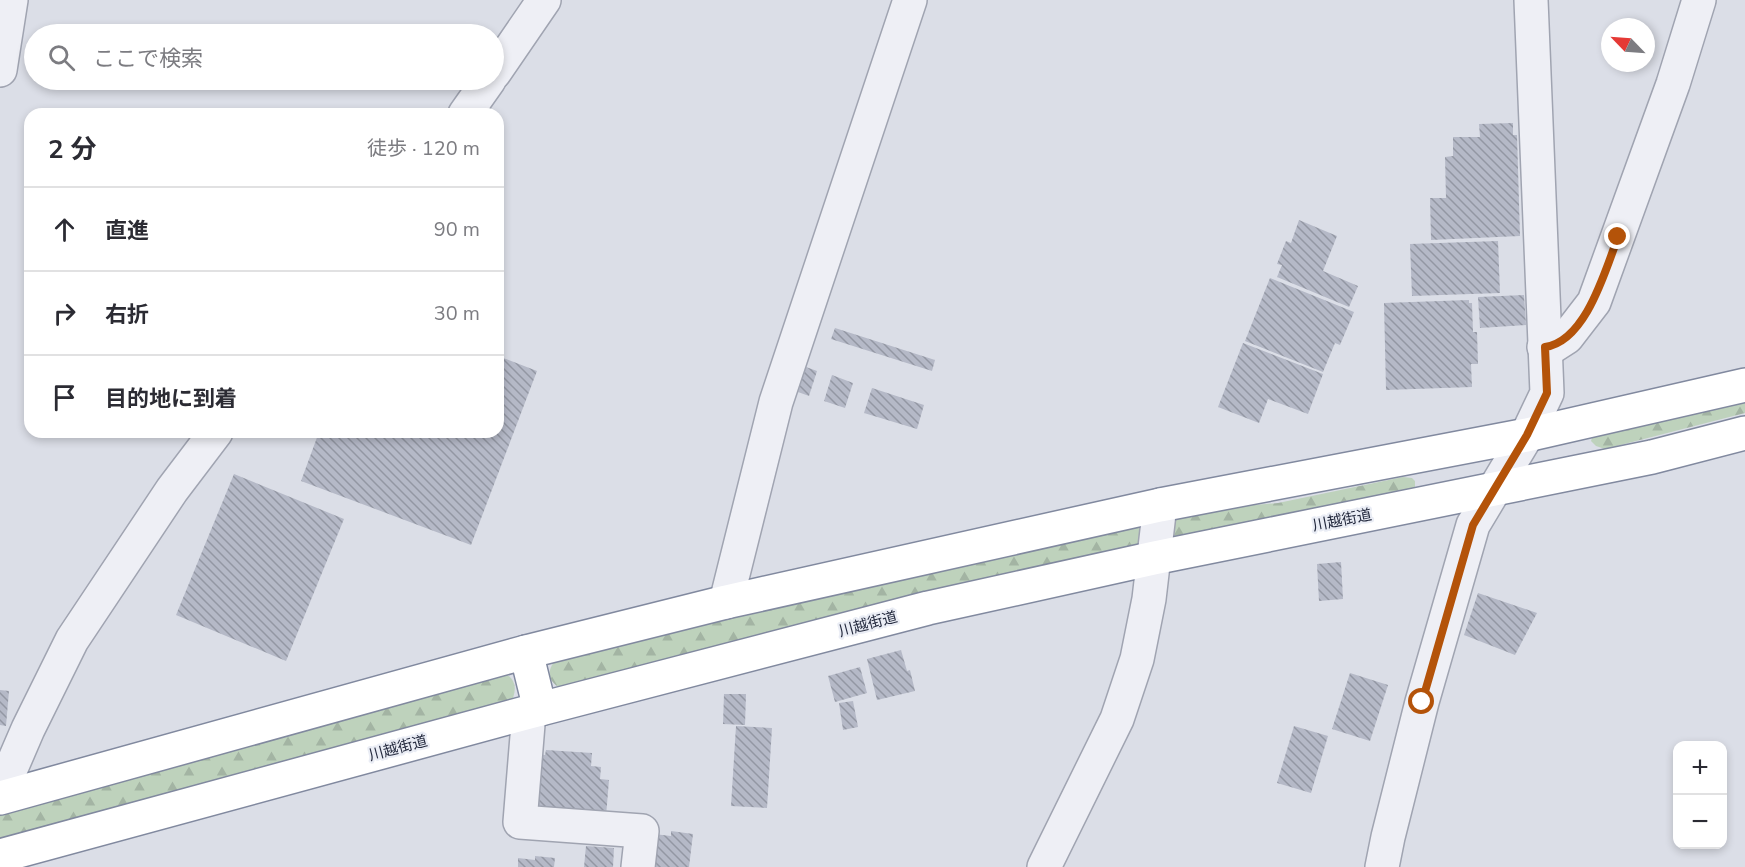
<!DOCTYPE html>
<html lang="ja">
<meta charset="utf-8">
<style>
:root{--surface:#fff;--page:#f2f2f3;--text:#2b2b33;--muted:#7c7c81;--line:#e1e1e2}
body{margin:0;font-family:"Nunito Sans","Noto Sans JP",sans-serif;background:var(--page);color:var(--text)}
.controls{position:absolute;right:18px;bottom:18px;display:grid;overflow:hidden;border-radius:12px;box-shadow:0 3px 9px #0003}
.controls button{width:54px;height:54px;display:grid;place-items:center;padding:0;border:0;border-bottom:2px solid var(--line);background:var(--surface);color:var(--text);font:30px sans-serif}
.compass{position:absolute;left:1601px;top:18px;width:54px;height:54px;border-radius:50%;background:var(--surface);box-shadow:0 3px 9px #0003;rotate:295deg}
.stop{position:absolute;width:18px;height:18px;margin:-14px;border:4px solid #b45309;border-radius:50%;background:#fff}
.stop.end{background:#b45309;border-color:#fff;box-shadow:0 2px 6px #0008}
.list{margin:0;padding:0;list-style:none}
h2{display:flex;justify-content:space-between;align-items:center;height:78px;margin:0;padding:0 24px;font-size:26px}
h2 small{font-size:20px;font-weight:400;color:var(--muted)}
.list li{display:grid;grid-template-columns:39px 1fr auto;gap:18px;align-items:center;box-sizing:border-box;height:84px;padding:0 24px;border-top:2px solid var(--line)}
.list b{display:block;font-size:22px;white-space:nowrap}
.list em{font-size:20px;font-style:normal;color:var(--muted)}
.icon{flex:none;width:33px;height:33px;fill:none;stroke:currentColor;stroke-width:2;stroke-linecap:round;stroke-linejoin:round}
.map{position:relative;flex:none;width:1745px;height:867px;overflow:hidden}
.search{position:absolute;background:var(--surface);box-shadow:0 3px 9px #0003;left:24px;top:24px;width:480px;height:66px;display:flex;align-items:center;gap:15px;box-sizing:border-box;padding:0 21px;border-radius:33px;color:var(--muted);font-size:22px}
.panel{position:absolute;background:var(--surface);box-shadow:0 3px 9px #0003;left:24px;top:108px;width:480px;height:330px;border-radius:18px}
.map>svg:first-child{display:block}
.forest{fill:url(#forest-firs)}
.building{fill:url(#building-back-hatch)}
.lines{fill:none;stroke-linecap:round;stroke-linejoin:round}
.minor-casing{stroke:#a0a4b1;stroke-width:36}
.highway-casing{stroke:#81899f;stroke-width:36}
.minor{stroke:#eeeff5;stroke-width:33}
.highway{stroke:#fff;stroke-width:33}
.route{stroke:#b45309;stroke-width:8}
.labels{text-anchor:middle;dominant-baseline:central;stroke-width:4.5;stroke-linejoin:round;paint-order:stroke}
.street-label{font-size:15px;fill:#242a3e;stroke:#eaedf5}
</style>
<div class="map">
<svg width="1745" height="867" viewBox="0 0 1745 867">
<defs>
<pattern id="forest-firs" width="22" height="20" patternUnits="userSpaceOnUse" patternTransform="scale(1.5)"><rect width="22" height="20" fill="#bed2bc"/><path d="M5 1l3.5 6h-7zM16 11l3.5 6h-7z" fill="#a3b4a3"/></pattern>
<pattern id="building-back-hatch" width="6" height="6" patternUnits="userSpaceOnUse" patternTransform="scale(1.5)"><rect width="6" height="6" fill="#b5b9c7"/><path d="M-1 5l2 2M0 0l6 6M5-1l2 2" fill="none" stroke="#9397a3"/></pattern>
</defs>
<rect width="100%" height="100%" fill="#dbdee7"/>
<g class="forest">
<path d="M 1745,397 L 1745,413 L 1605,449 L 1596,446 L 1591,441 L 1595,429 Z"/>
<path d="M 1403,477 L 1412,478 L 1415,481 L 1415,487 L 1406,494 L 1178,540 L 1171,535 L 1171,520 L 1206,509 L 1278,503 Z"/>
<path d="M 1144,524 L 1144,546 L 565,691 C 547,682 545,671 558,657 Z"/>
<path d="M 499,670 C 517,678 518,689 510,705 L 0,843 L 0,810 Z"/>
</g>
<g class="building">
<path d="M 1513,123 L 1513,135 L 1517,135 L 1520,236 L 1431,240 L 1430,198 L 1446,198 L 1445,157 L 1453,156 L 1453,137 L 1480,137 L 1479,124 Z"/>
<path d="M 1299,220 L 1337,236 L 1323,271 L 1358,286 L 1349,307 L 1277,277 L 1282,265 L 1277,264 L 1286,241 L 1291,243 Z"/>
<path d="M 1498,241 L 1500,293 L 1412,296 L 1410,244 Z"/>
<path d="M 1270,278 L 1354,312 L 1340,345 L 1335,343 L 1323,372 L 1245,341 Z"/>
<path d="M 1524,295 L 1526,325 L 1480,328 L 1478,297 Z"/>
<path d="M 1469,300 L 1469,303 L 1472,303 L 1473,332 L 1477,332 L 1478,364 L 1471,364 L 1472,387 L 1386,390 L 1384,303 Z"/>
<path d="M 835,328 L 935,360 L 932,371 L 831,339 Z"/>
<path d="M 1243,343 L 1323,374 L 1308,414 L 1268,399 L 1259,423 L 1218,407 Z"/>
<path d="M 498,356 L 537,371 L 471,545 L 301,481 L 319,432 L 498,432 Z"/>
<path d="M 806,367 L 817,371 L 809,396 L 798,392 Z"/>
<path d="M 832,375 L 853,383 L 845,408 L 824,401 Z"/>
<path d="M 872,388 L 924,405 L 917,429 L 864,413 Z"/>
<path d="M 234,474 L 344,519 L 286,661 L 176,615 Z"/>
<path d="M 1341,562 L 1343,599 L 1319,601 L 1317,564 Z"/>
<path d="M 1478,593 L 1537,613 L 1515,655 L 1464,635 Z"/>
<path d="M 901,650 L 907,671 L 910,670 L 915,691 L 877,700 L 867,659 Z"/>
<path d="M 860,667 L 867,693 L 835,702 L 828,676 Z"/>
<path d="M 1350,673 L 1388,685 L 1370,741 L 1332,729 Z"/>
<path d="M 0,690 L 9,691 L 6,726 L 0,725 Z"/>
<path d="M 724,694 L 746,694 L 745,725 L 723,724 Z"/>
<path d="M 853,701 L 858,727 L 843,730 L 839,703 Z"/>
<path d="M 736,726 L 772,728 L 767,808 L 731,806 Z"/>
<path d="M 1294,726 L 1328,736 L 1311,793 L 1277,783 Z"/>
<path d="M 546,750 L 592,753 L 591,766 L 601,767 L 600,779 L 609,780 L 606,816 L 534,811 L 538,754 L 545,755 Z"/>
<path d="M 671,831 L 693,834 L 689,867 L 649,867 L 654,834 L 671,836 Z"/>
<path d="M 586,846 L 614,848 L 613,867 L 584,867 Z"/>
<path d="M 535,856 L 555,858 L 554,867 L 518,867 L 518,858 L 535,860 Z"/>
</g>
<g class="lines">
<defs>
<g id="minor">
<path d="M 0,70 L 11,0"/>
<path d="M 494,73 L 544,0"/>
<path d="M 465,114 L 489,80"/>
<path d="M 1544,347 L 1553,346 L 1567,337 L 1594,302 L 1673,84 L 1699,0"/>
<path d="M 726,602 L 776,402 L 910,0"/>
<path d="M 529,712 L 520,822 L 642,831 L 638,867"/>
<path d="M 0,794 L 28,729 L 72,640 L 172,490 L 216,432"/>
<path d="M 1044,867 L 1117,719 L 1137,659 L 1149,599 L 1160,505"/>
<path d="M 1382,867 L 1388,837 L 1422,702 L 1473,525 L 1527,435 L 1547,393 L 1531,0"/>
</g>
<g id="highway">
<path d="M 526,652 L 540,709"/>
<path d="M 0,798 L 526,652 L 726,602 L 1160,505 L 1527,435 L 1745,385"/>
<path d="M 0,856 L 529,712 L 928,608 L 1154,558 L 1652,457 L 1745,433"/>
</g>
</defs>
<use href="#minor" class="minor-casing"/>
<use href="#highway" class="highway-casing"/>
<use href="#minor" class="minor"/>
<use href="#highway" class="highway"/>
</g>
<g class="lines">
<path class="route" d="M 1422,702 L 1473,525 L 1527,435 L 1547,393 L 1545,347 C 1586,341 1605,271 1618,237"/>
</g>
<g class="labels">
<g class="street-label">
<text transform="translate(1342 520) rotate(-11)">川越街道</text>
<text transform="translate(868 624) rotate(-15)">川越街道</text>
<text transform="translate(398 748) rotate(-15)">川越街道</text>
</g>
</g>
</svg>
<div class="controls">
<button>+</button>
<button>−</button>
</div>
<svg class="compass" viewBox="-18 -18 36 36"><path d="M0-13l5 13h-10z" fill="#e53935"/><path d="M0 13l5-13h-10z" fill="#7c7c81"/></svg>
<div class="stop" style="left:1422px;top:702px"></div>
<div class="stop end" style="left:1618px;top:237px"></div>
<div class="search"><svg class="icon" aria-label="search" viewBox="0 0 24 24"><circle cx="10" cy="10" r="6"/><path d="M15 15l6 6"/></svg>ここで検索</div>
<section class="panel">
<h2>2 分<small>徒歩 · 120 m</small></h2>
<ul class="list">
<li><svg class="icon" aria-label="ahead" viewBox="0 0 24 24"><path d="M12 20V5M6 11l6-6 6 6"/></svg><div><b>直進</b></div><em>90 m</em></li>
<li><svg class="icon" aria-label="right" viewBox="0 0 24 24"><path d="M7 20v-9h11M14 6l5 5-5 5"/></svg><div><b>右折</b></div><em>30 m</em></li>
<li><svg class="icon" aria-label="arrive" viewBox="0 0 24 24"><path d="M6 21V4h12l-3 4 3 4H6"/></svg><div><b>目的地に到着</b></div></li>
</ul>
</section>
</div>
